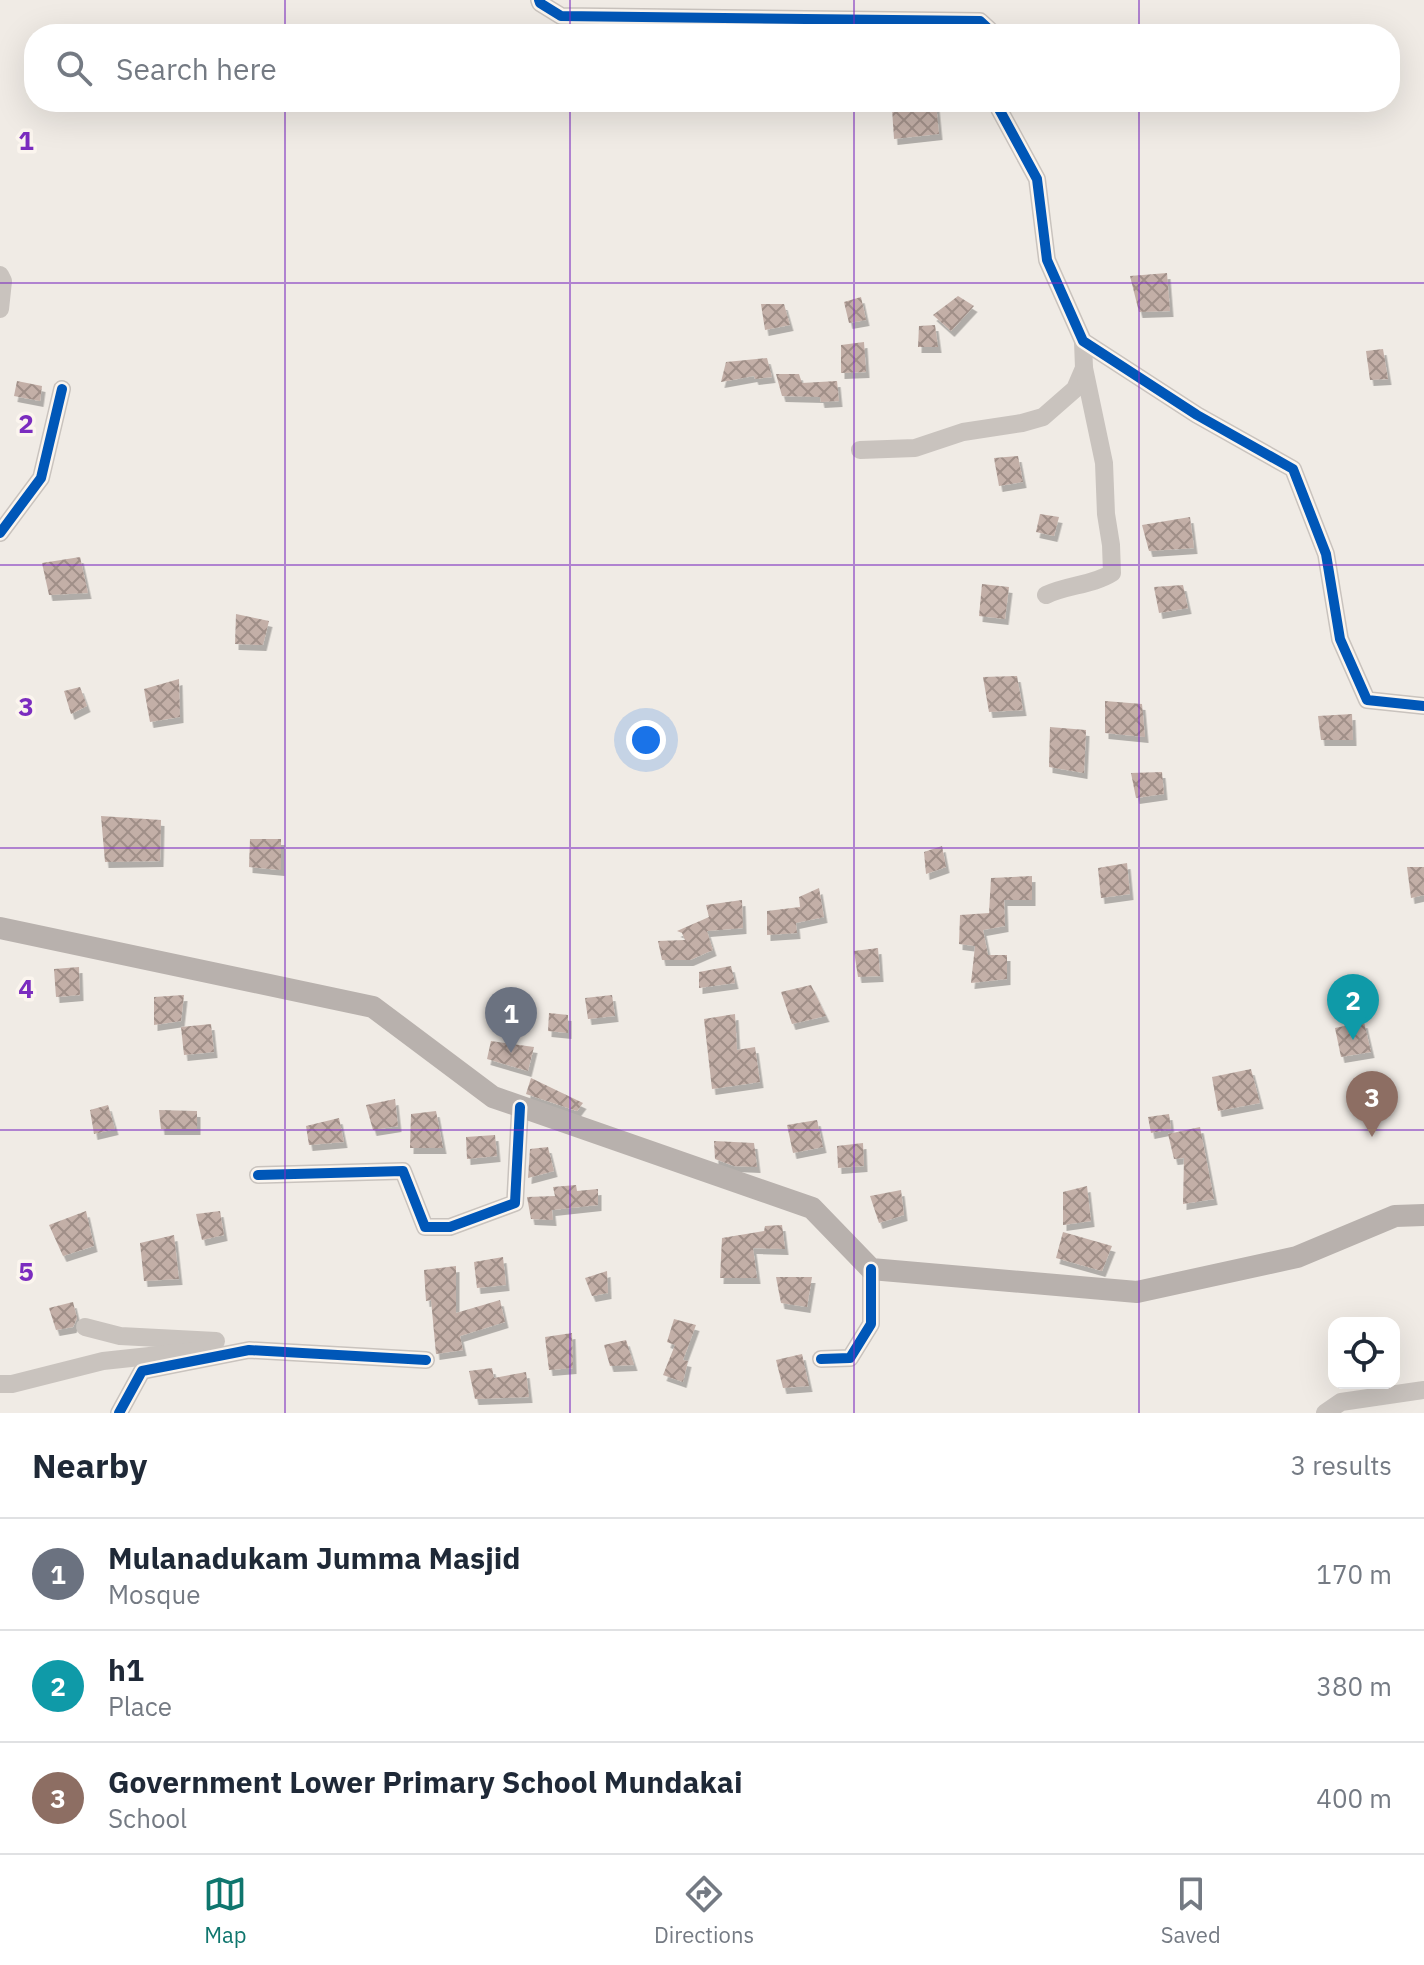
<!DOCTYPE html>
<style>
:root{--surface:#fff;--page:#f6f6f7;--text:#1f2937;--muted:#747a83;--line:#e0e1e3;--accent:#0f766e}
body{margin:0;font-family:"IBM Plex Sans",sans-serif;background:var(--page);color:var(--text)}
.controls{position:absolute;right:24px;bottom:24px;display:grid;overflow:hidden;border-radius:16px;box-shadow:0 8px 32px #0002}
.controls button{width:72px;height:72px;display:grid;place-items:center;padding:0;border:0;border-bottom:2px solid var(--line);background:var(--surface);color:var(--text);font:40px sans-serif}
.you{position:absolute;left:646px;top:740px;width:28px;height:28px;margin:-20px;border:6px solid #fff;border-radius:50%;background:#1a73e8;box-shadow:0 0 0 12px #1a73e833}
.badge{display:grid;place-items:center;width:52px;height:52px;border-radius:50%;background:var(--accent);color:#fff;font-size:26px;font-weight:700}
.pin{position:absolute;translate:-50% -66px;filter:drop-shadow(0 2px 4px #0008)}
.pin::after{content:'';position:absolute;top:42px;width:28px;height:24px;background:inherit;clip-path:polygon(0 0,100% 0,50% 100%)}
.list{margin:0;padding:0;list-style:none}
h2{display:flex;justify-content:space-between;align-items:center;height:104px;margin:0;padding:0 32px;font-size:34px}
h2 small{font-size:26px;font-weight:400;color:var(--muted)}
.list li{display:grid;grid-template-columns:52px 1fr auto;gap:24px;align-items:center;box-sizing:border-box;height:112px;padding:0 32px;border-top:2px solid var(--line)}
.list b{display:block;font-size:30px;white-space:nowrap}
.list p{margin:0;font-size:26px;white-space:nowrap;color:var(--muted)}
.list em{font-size:26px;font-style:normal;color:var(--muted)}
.icon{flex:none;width:44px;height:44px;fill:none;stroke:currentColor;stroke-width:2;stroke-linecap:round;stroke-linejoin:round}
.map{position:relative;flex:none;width:1424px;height:1413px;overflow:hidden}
.search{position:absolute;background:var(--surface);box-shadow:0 8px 32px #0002;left:24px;right:24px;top:24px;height:88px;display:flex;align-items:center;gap:20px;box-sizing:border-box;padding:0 28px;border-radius:32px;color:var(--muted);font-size:30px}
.sheet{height:440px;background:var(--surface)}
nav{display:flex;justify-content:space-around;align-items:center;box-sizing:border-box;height:112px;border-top:2px solid var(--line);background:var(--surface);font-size:22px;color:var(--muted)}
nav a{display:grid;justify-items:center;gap:4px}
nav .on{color:var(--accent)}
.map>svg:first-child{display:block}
.building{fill:url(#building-cross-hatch);filter:url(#shadow)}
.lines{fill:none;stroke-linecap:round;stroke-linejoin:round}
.minor{stroke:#c9c3be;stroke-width:18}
.major{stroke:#b8b1ad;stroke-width:22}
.cycleway-casing{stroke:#fbf5ee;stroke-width:15}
.cycleway{stroke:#0057b8;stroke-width:10}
.grid{fill:none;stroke:#7b2cbf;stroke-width:2;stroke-opacity:0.55}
.grid-label{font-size:26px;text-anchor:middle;font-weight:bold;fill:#7b2cbf;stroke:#fbf5ee;stroke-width:7;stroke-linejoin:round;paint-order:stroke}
</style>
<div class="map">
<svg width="1424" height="1413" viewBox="0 0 1424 1413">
<defs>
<pattern id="building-cross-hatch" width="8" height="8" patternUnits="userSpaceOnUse" patternTransform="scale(2)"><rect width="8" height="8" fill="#c3afa7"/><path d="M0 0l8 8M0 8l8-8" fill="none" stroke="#a08f88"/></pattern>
<filter id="shadow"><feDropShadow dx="3.5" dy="6" stdDeviation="0" flood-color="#0004"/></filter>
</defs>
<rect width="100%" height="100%" fill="#f0ebe5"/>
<g class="building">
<path d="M 936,104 L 939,134 L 894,139 L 892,108 Z"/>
<path d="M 1167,273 L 1170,311 L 1139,312 L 1130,276 Z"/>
<path d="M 958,296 L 974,306 L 951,331 L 933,315 Z"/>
<path d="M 861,297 L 866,320 L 849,323 L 844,302 Z"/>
<path d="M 761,304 L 784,304 L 790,325 L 765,330 Z"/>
<path d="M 935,325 L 938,347 L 918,347 L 919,326 Z"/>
<path d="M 864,342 L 866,372 L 841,373 L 841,345 Z"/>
<path d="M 1383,349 L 1388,379 L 1370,380 L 1366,351 Z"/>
<path d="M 767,358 L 772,377 L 755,379 L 754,376 L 721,382 L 726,362 Z"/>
<path d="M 776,374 L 799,374 L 802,383 L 837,381 L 839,401 L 821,402 L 820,397 L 782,396 Z"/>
<path d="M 17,381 L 42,386 L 40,401 L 14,396 Z"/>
<path d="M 1018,456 L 1023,482 L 999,486 L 994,458 Z"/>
<path d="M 1040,514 L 1059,517 L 1054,536 L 1036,532 Z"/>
<path d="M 1190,517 L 1194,548 L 1149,551 L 1142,525 Z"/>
<path d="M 80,557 L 88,593 L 49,595 L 42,563 Z"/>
<path d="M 982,584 L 1009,587 L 1005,619 L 979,616 Z"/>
<path d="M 1183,585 L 1188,608 L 1159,613 L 1154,587 Z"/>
<path d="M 236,614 L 269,621 L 263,645 L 235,644 Z"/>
<path d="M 1017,676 L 1023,710 L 989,712 L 983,677 Z"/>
<path d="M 179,679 L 180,717 L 150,722 L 144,689 Z"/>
<path d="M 80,687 L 87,706 L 71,714 L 64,691 Z"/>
<path d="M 1105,701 L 1142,704 L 1145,737 L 1105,733 Z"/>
<path d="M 1352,714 L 1353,740 L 1321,740 L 1318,716 Z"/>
<path d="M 1050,727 L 1086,730 L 1084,773 L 1049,767 Z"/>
<path d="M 1162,772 L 1164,794 L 1136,798 L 1131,773 Z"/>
<path d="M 101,816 L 161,820 L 160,861 L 105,862 Z"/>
<path d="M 250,839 L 281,839 L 281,870 L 249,867 Z"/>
<path d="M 942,846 L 946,867 L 926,874 L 924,852 Z"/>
<path d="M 1127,863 L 1130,894 L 1101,898 L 1098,868 Z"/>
<path d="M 1407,867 L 1424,867 L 1424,895 L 1411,898 Z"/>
<path d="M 1032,876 L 1032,900 L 1004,900 L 1005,926 L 983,930 L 988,955 L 1007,955 L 1007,979 L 971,983 L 975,946 L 959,944 L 960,915 L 989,913 L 991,878 Z"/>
<path d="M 819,888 L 824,917 L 796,923 L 797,933 L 767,935 L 767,911 L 800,907 L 799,897 Z"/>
<path d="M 742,900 L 743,928 L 707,931 L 713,950 L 690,960 L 662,960 L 658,941 L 685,940 L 682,933 L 677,931 L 709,917 L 706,905 Z"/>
<path d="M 878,948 L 880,976 L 858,977 L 854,951 Z"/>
<path d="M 731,966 L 735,983 L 699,988 L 699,972 Z"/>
<path d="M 79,967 L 80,995 L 56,997 L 54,969 Z"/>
<path d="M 811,985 L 826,1016 L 792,1024 L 781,992 Z"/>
<path d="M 184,995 L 181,1021 L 154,1025 L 154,997 Z"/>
<path d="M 612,995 L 615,1016 L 588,1019 L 585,998 Z"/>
<path d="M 549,1013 L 568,1015 L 568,1033 L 548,1031 Z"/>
<path d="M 735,1014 L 737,1050 L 755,1047 L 760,1082 L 712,1089 L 704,1019 Z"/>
<path d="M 1364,1022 L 1371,1052 L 1341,1057 L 1335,1028 Z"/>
<path d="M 211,1024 L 214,1052 L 184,1055 L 181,1027 Z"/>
<path d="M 491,1041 L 534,1047 L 528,1071 L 487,1059 Z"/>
<path d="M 1251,1069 L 1260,1103 L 1218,1111 L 1212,1077 Z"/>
<path d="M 531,1078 L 583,1103 L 577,1111 L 526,1094 Z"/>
<path d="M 395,1099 L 398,1126 L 373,1130 L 366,1105 Z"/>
<path d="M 108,1105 L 115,1129 L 94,1134 L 90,1110 Z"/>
<path d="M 159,1110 L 197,1111 L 197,1129 L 161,1129 Z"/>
<path d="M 436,1111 L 443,1148 L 410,1148 L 411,1114 Z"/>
<path d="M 1169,1114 L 1171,1129 L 1151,1133 L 1148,1117 Z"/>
<path d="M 339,1118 L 344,1142 L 309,1145 L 306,1126 Z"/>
<path d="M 817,1120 L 823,1147 L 793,1153 L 787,1125 Z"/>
<path d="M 1200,1127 L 1214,1199 L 1183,1204 L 1184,1158 L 1174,1159 L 1168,1134 Z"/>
<path d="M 495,1135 L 497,1156 L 467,1159 L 466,1137 Z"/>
<path d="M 714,1141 L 754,1143 L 757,1167 L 734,1166 L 715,1159 Z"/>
<path d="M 863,1143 L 864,1166 L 838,1168 L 837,1146 Z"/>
<path d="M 548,1147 L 554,1171 L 528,1178 L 530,1149 Z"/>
<path d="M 576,1185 L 577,1191 L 598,1189 L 598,1205 L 552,1210 L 553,1220 L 531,1219 L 527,1197 L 555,1196 L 553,1187 Z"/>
<path d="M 1087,1186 L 1091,1221 L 1063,1225 L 1063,1192 Z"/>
<path d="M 901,1190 L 904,1215 L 879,1223 L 870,1196 Z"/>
<path d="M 86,1211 L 94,1246 L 63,1256 L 49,1225 Z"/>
<path d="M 220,1211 L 224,1235 L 202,1240 L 196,1214 Z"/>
<path d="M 782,1225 L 785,1249 L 753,1248 L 757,1278 L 720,1278 L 722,1238 L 764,1231 L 765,1226 Z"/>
<path d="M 1063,1232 L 1112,1246 L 1102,1271 L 1056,1258 Z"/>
<path d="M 174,1235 L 179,1279 L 144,1281 L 140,1243 Z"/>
<path d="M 503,1257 L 506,1285 L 477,1288 L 474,1262 Z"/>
<path d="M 456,1266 L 456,1313 L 500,1300 L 505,1322 L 460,1336 L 463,1350 L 436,1354 L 431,1300 L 426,1301 L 424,1270 Z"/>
<path d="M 607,1271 L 608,1293 L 592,1296 L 585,1278 Z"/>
<path d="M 776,1277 L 812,1277 L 807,1307 L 781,1303 Z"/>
<path d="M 73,1302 L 77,1318 L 73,1327 L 56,1330 L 49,1308 Z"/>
<path d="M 674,1319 L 696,1325 L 683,1360 L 688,1361 L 683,1382 L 663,1375 L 675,1345 L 667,1342 Z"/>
<path d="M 572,1333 L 573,1368 L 549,1370 L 545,1337 Z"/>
<path d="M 626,1340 L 634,1365 L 610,1366 L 604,1345 Z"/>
<path d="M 802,1354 L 809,1386 L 783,1388 L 776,1360 Z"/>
<path d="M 492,1368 L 494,1378 L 526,1372 L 529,1397 L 475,1399 L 469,1371 Z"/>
</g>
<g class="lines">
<g class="minor">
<path d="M 539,0 L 540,3 L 561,16 L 980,21 L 994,34"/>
<path d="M 999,102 L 999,109 L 1037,179 L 1047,260 L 1083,341 L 1197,415 L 1293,469 L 1326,554 L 1340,639 L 1367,700 L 1424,706"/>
<path d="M 0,275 L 3,281 L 0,309"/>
<path d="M 860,450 L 915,448 L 963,432 L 1022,423 L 1043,417 L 1075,389 L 1084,368 L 1083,341"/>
<path d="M 0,533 L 41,478 L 62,389"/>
<path d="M 1046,595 C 1067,585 1093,585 1112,573 L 1111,545 L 1106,514 L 1104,463 L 1084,368"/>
<path d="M 258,1175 L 403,1171 L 425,1227 L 450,1227 L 515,1203 L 520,1107"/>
<path d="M 85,1327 L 120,1336 L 216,1341"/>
<path d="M 821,1359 L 850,1358 L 871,1324 L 871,1269"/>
<path d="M 0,1384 L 12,1384 L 103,1361 L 196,1351 L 212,1341"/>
<path d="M 119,1413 L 142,1371 L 249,1350 L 426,1360"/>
<path d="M 1325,1413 L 1341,1402 L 1424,1390"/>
</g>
<path class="major" d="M 0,928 L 373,1007 L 493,1097 L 812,1208 L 871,1269 L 1137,1292 L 1297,1257 L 1395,1216 L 1424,1215"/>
<defs>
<g id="cycleway">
<path d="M 539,0 L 540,3 L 561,16 L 980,21 L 994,34"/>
<path d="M 999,102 L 999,109 L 1037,179 L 1047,260 L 1083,341 L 1197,415 L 1293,469 L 1326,554 L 1340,639 L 1367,700 L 1424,706"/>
<path d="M 0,533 L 41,478 L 62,389"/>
<path d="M 258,1175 L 403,1171 L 425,1227 L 450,1227 L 515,1203 L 520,1107"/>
<path d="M 821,1359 L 850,1358 L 871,1324 L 871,1269"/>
<path d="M 119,1413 L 142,1371 L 249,1350 L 426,1360"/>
</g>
</defs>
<use href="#cycleway" class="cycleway-casing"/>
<use href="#cycleway" class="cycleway"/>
</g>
<path class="grid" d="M 285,0 L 285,34M 570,0 L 570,34M 854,0 L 854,34M 1139,0 L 1139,34M 285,102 L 285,1413M 570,102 L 570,1413M 854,102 L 854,1413M 1139,102 L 1139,1413M 0,283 L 1424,283M 0,565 L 1424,565M 0,848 L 1424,848M 0,1130 L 1424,1130"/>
<g class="grid-label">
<text x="26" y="150">1</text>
<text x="26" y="433">2</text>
<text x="26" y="716">3</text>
<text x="26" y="998">4</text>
<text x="26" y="1281">5</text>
</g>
</svg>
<div class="controls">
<button><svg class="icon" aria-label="locate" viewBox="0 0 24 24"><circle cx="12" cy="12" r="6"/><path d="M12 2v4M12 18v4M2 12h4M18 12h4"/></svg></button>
</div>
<div class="you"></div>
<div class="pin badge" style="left:511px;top:1053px;background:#6b7280">1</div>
<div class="pin badge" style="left:1353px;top:1040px;background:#0f9aa8">2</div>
<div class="pin badge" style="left:1372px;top:1137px;background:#8d6e63">3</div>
<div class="search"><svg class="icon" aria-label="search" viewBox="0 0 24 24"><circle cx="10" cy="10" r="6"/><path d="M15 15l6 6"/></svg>Search here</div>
</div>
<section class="sheet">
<h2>Nearby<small>3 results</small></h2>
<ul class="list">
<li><span class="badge" style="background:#6b7280">1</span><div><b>Mulanadukam Jumma Masjid</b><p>Mosque</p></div><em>170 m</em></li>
<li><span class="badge" style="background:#0f9aa8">2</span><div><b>h1</b><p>Place</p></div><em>380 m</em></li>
<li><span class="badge" style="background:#8d6e63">3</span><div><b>Government Lower Primary School Mundakai</b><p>School</p></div><em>400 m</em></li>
</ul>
</section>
<nav>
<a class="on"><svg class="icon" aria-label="map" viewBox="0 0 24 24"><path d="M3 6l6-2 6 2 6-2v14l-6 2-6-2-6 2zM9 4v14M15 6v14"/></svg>Map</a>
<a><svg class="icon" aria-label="directions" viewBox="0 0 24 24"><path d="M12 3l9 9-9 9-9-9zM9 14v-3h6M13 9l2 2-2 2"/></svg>Directions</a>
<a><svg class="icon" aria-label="saved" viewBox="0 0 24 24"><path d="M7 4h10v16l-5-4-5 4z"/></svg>Saved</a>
</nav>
